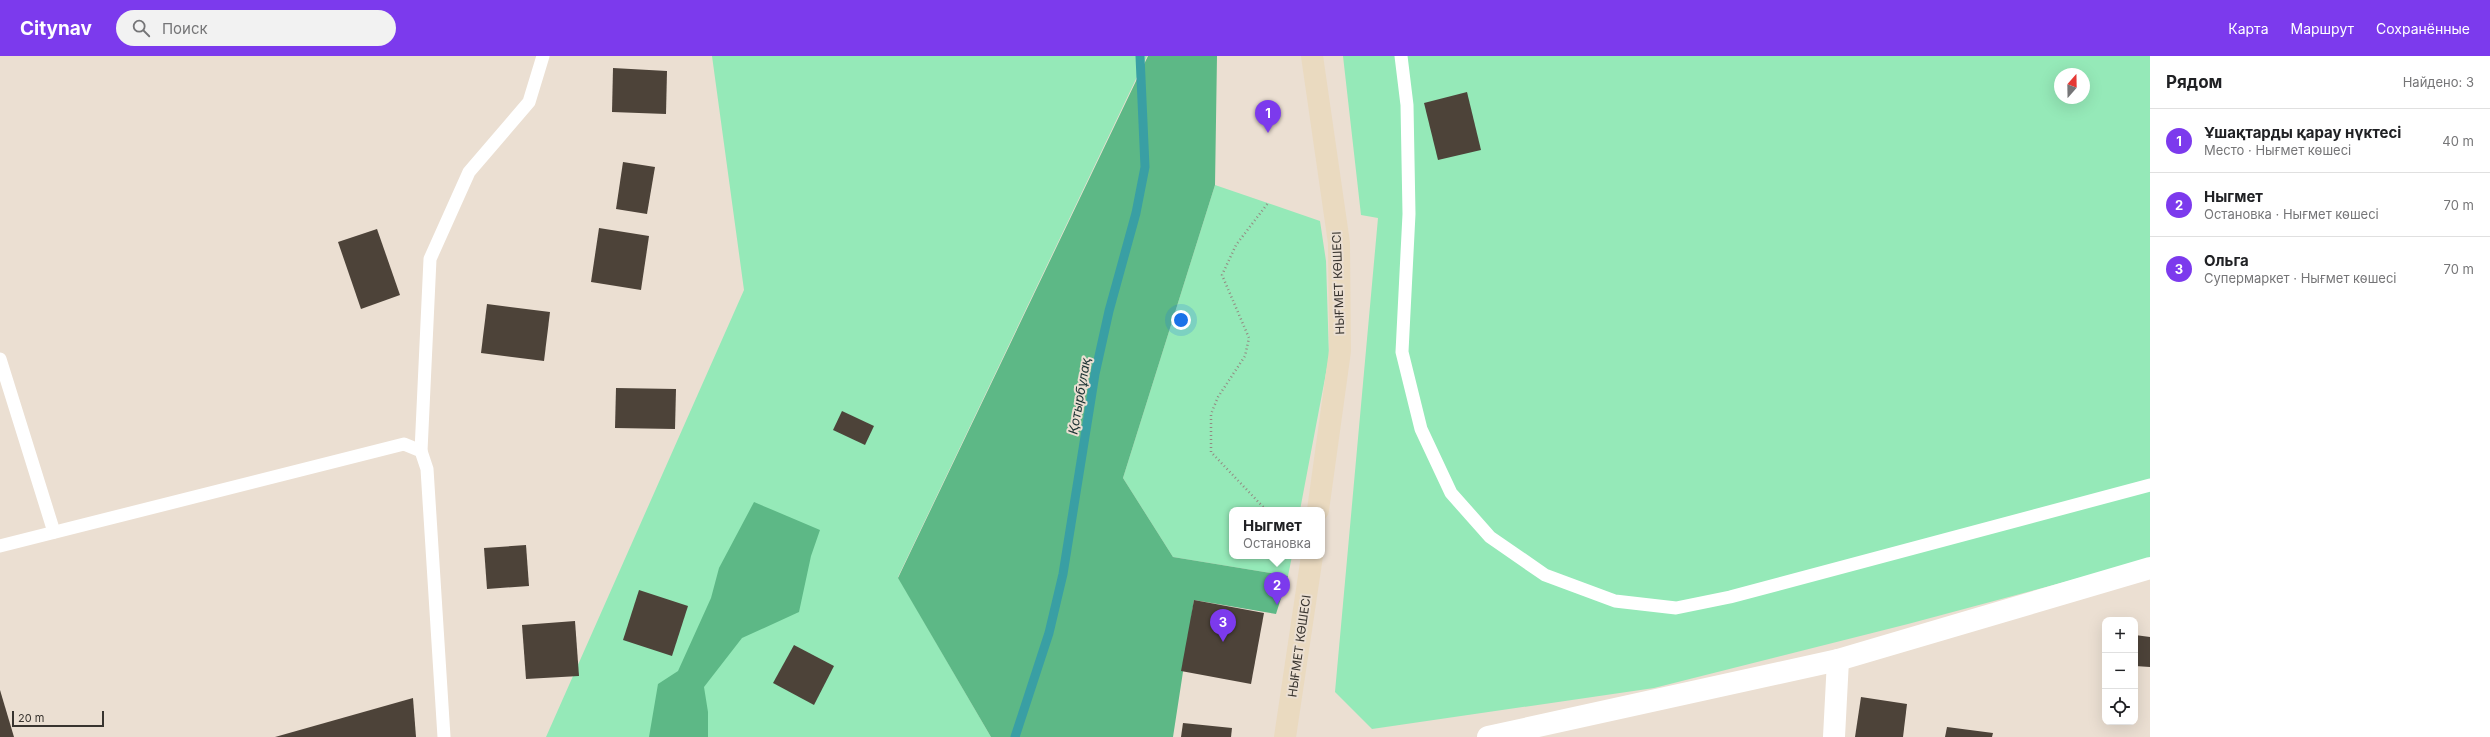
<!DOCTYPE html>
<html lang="ru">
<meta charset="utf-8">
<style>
:root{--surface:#fff;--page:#f2f2f2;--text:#202124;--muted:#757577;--line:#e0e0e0;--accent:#7c3aed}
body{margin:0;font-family:Inter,sans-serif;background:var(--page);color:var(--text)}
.controls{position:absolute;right:12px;bottom:12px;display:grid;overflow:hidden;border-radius:8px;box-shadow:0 4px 16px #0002}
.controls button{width:36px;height:36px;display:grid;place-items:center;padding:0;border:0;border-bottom:1px solid var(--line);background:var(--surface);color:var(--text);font:20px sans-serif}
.compass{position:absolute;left:2054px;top:12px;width:36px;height:36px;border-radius:50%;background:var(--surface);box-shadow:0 4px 16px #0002;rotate:20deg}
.scale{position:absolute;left:12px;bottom:10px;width:92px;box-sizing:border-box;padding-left:4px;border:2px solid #38342f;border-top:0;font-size:11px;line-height:14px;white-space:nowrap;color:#38342f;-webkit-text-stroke:3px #ebdfd2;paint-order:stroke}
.you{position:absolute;left:1181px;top:264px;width:14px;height:14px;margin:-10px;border:3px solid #fff;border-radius:50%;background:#1a73e8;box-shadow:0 0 0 6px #1a73e833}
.badge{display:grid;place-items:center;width:26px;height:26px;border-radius:50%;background:var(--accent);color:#fff;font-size:13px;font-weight:700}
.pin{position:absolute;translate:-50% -33px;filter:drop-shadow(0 1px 2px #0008)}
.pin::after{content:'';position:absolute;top:21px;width:14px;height:12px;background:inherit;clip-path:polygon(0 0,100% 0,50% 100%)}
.popup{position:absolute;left:1229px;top:451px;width:96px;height:52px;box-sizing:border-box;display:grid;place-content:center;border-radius:8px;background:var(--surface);filter:drop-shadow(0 1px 3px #0005);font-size:13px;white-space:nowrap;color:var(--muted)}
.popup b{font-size:15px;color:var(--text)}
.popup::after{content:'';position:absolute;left:50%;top:100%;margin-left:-8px;border:8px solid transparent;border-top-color:var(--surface)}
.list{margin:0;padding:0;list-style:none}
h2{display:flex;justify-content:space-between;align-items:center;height:52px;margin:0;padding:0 16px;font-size:17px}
h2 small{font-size:13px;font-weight:400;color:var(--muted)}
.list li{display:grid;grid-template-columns:26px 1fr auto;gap:12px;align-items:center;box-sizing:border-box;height:64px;padding:0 16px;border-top:1px solid var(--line)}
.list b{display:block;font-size:15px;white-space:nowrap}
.list p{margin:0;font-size:13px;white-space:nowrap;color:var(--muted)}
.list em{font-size:13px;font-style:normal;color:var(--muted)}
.icon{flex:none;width:22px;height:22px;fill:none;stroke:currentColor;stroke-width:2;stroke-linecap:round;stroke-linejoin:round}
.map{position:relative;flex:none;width:2150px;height:681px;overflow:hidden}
header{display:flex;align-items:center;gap:24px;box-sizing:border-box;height:56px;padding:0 20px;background:var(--accent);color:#fff}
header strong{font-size:19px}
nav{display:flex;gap:22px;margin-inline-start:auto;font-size:14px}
.search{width:280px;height:36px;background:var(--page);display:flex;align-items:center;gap:10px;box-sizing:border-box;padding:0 14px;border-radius:22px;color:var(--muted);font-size:15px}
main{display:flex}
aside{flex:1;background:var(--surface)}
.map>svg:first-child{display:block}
.green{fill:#95e9b8;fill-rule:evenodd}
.forest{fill:#5db886}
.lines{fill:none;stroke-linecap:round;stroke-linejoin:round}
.stream{stroke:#399fa4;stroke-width:9}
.building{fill:#4d4339}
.path{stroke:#938b82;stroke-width:2.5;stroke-dasharray:1 3;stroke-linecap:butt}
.lane{stroke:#fff;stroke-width:13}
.street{stroke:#fff;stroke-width:22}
.secondary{stroke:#eadac0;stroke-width:22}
.labels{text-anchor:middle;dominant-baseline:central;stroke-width:4;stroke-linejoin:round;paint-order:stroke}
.street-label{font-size:12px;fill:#38342f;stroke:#ebdfd2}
.water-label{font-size:13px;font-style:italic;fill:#1b3233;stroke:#ebdfd2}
</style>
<header>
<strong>Citynav</strong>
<div class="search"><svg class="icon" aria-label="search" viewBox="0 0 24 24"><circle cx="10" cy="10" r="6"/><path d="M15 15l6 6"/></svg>Поиск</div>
<nav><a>Карта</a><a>Маршрут</a><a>Сохранённые</a></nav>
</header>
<main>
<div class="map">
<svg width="2150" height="681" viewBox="0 0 2150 681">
<rect width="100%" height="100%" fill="#ebdfd2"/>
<g class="green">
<path d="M 712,0 L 1147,0 L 898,521 L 991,681 L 546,681 L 744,234 Z"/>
<path d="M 1343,0 L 2150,0 L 2150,503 L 1908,568 L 1654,632 L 1372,673 L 1335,636 L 1378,162 L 1361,159 ZM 2060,18 L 2084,18 L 2084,42 L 2060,42 Z"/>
<path d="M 1215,129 L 1320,165 L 1326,205 L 1329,301 L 1300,454 L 1232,454 L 1232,500 L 1292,500 L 1288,520 L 1173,501 L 1123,422 Z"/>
</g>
<g class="forest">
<path d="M 1148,0 L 1217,0 L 1215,129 L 1123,422 L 1173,501 L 1288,520 L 1276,558 L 1194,544 L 1173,681 L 991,681 L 898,522 Z"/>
<path d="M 754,446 L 820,474 L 811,500 L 799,556 L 742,582 L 704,631 L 708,656 L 708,681 L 649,681 L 658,628 L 678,615 L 711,542 L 719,512 Z"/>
</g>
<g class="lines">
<path class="stream" d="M 1015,681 L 1049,577 L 1063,518 L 1095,318 L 1109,255 L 1136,157 L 1145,111 L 1140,0"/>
</g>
<g class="building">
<path d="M 613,12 L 667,15 L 666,58 L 612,56 Z"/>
<path d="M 1467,36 L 1481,94 L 1438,104 L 1424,47 Z"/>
<path d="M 623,106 L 655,111 L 647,158 L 616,153 Z"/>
<path d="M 599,172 L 649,180 L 641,234 L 591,226 Z"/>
<path d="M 377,173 L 400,239 L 361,253 L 338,186 Z"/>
<path d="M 487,248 L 550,256 L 544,305 L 481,297 Z"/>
<path d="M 616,332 L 676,333 L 675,373 L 615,372 Z"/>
<path d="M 842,355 L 874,370 L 865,389 L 833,374 Z"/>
<path d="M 526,489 L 529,530 L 487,533 L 484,492 Z"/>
<path d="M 639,534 L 688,550 L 672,600 L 623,584 Z"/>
<path d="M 1194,544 L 1264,557 L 1251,628 L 1181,615 Z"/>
<path d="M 575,565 L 579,620 L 526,623 L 522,569 Z"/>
<path d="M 2135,579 L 2150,581 L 2150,611 L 2135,610 Z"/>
<path d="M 794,589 L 834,610 L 814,649 L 773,627 Z"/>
<path d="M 0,634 L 14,681 L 0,681 Z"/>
<path d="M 1861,641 L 1907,648 L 1903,681 L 1855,681 Z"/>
<path d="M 413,642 L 416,681 L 275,681 Z"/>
<path d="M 1183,667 L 1232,672 L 1231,681 L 1181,681 Z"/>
<path d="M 1947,671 L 1993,677 L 1992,681 L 1945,681 Z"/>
</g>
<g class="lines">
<path class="path" d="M 1266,454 L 1211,396 L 1211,358 L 1218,341 L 1245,300 L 1249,282 L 1222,219 L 1236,189 L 1268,147"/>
<g class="lane">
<path d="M 1401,0 L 1407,49 L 1409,158 L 1402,296 L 1421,373 L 1451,437 L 1490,481 L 1545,519 L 1615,545 L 1676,552 L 1730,541 L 2150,429"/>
<path d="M 0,303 L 54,476"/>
<path d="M 421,395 L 430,203 L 469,116 L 529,46 L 543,0"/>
<path d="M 0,490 L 404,388 L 421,395 L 427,413 L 444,681"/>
</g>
<g class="street">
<path d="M 1488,681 L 1838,604 L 2150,512"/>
<path d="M 1834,681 L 1838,604"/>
</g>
<g class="secondary">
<path d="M 1312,0 L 1339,187 L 1340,295 L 1318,454"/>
<path d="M 1285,681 L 1312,500"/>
</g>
</g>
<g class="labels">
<g class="street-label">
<text transform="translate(1338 227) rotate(-92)">НЫҒМЕТ КӨШЕСІ</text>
<text transform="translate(1299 590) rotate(-82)">НЫҒМЕТ КӨШЕСІ</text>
</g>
<g class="water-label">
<text transform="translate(1079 340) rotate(-80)">Қотырбұлақ</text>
</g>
</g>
</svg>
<div class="controls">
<button>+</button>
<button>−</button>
<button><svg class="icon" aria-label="locate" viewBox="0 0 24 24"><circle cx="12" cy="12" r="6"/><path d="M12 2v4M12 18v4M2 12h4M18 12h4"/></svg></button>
</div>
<svg class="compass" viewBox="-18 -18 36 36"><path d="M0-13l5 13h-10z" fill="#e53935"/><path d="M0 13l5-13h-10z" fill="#757577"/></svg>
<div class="scale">20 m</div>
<div class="you"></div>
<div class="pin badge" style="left:1268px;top:77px">1</div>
<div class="pin badge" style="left:1277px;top:549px">2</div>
<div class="popup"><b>Ныгмет</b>Остановка</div>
<div class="pin badge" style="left:1223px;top:586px">3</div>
</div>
<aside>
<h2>Рядом<small>Найдено: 3</small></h2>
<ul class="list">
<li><span class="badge">1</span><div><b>Ұшақтарды қарау нүктесі</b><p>Место · Нығмет көшесі</p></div><em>40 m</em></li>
<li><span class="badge">2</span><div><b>Ныгмет</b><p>Остановка · Нығмет көшесі</p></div><em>70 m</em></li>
<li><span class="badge">3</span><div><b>Ольга</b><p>Супермаркет · Нығмет көшесі</p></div><em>70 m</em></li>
</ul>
</aside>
</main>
